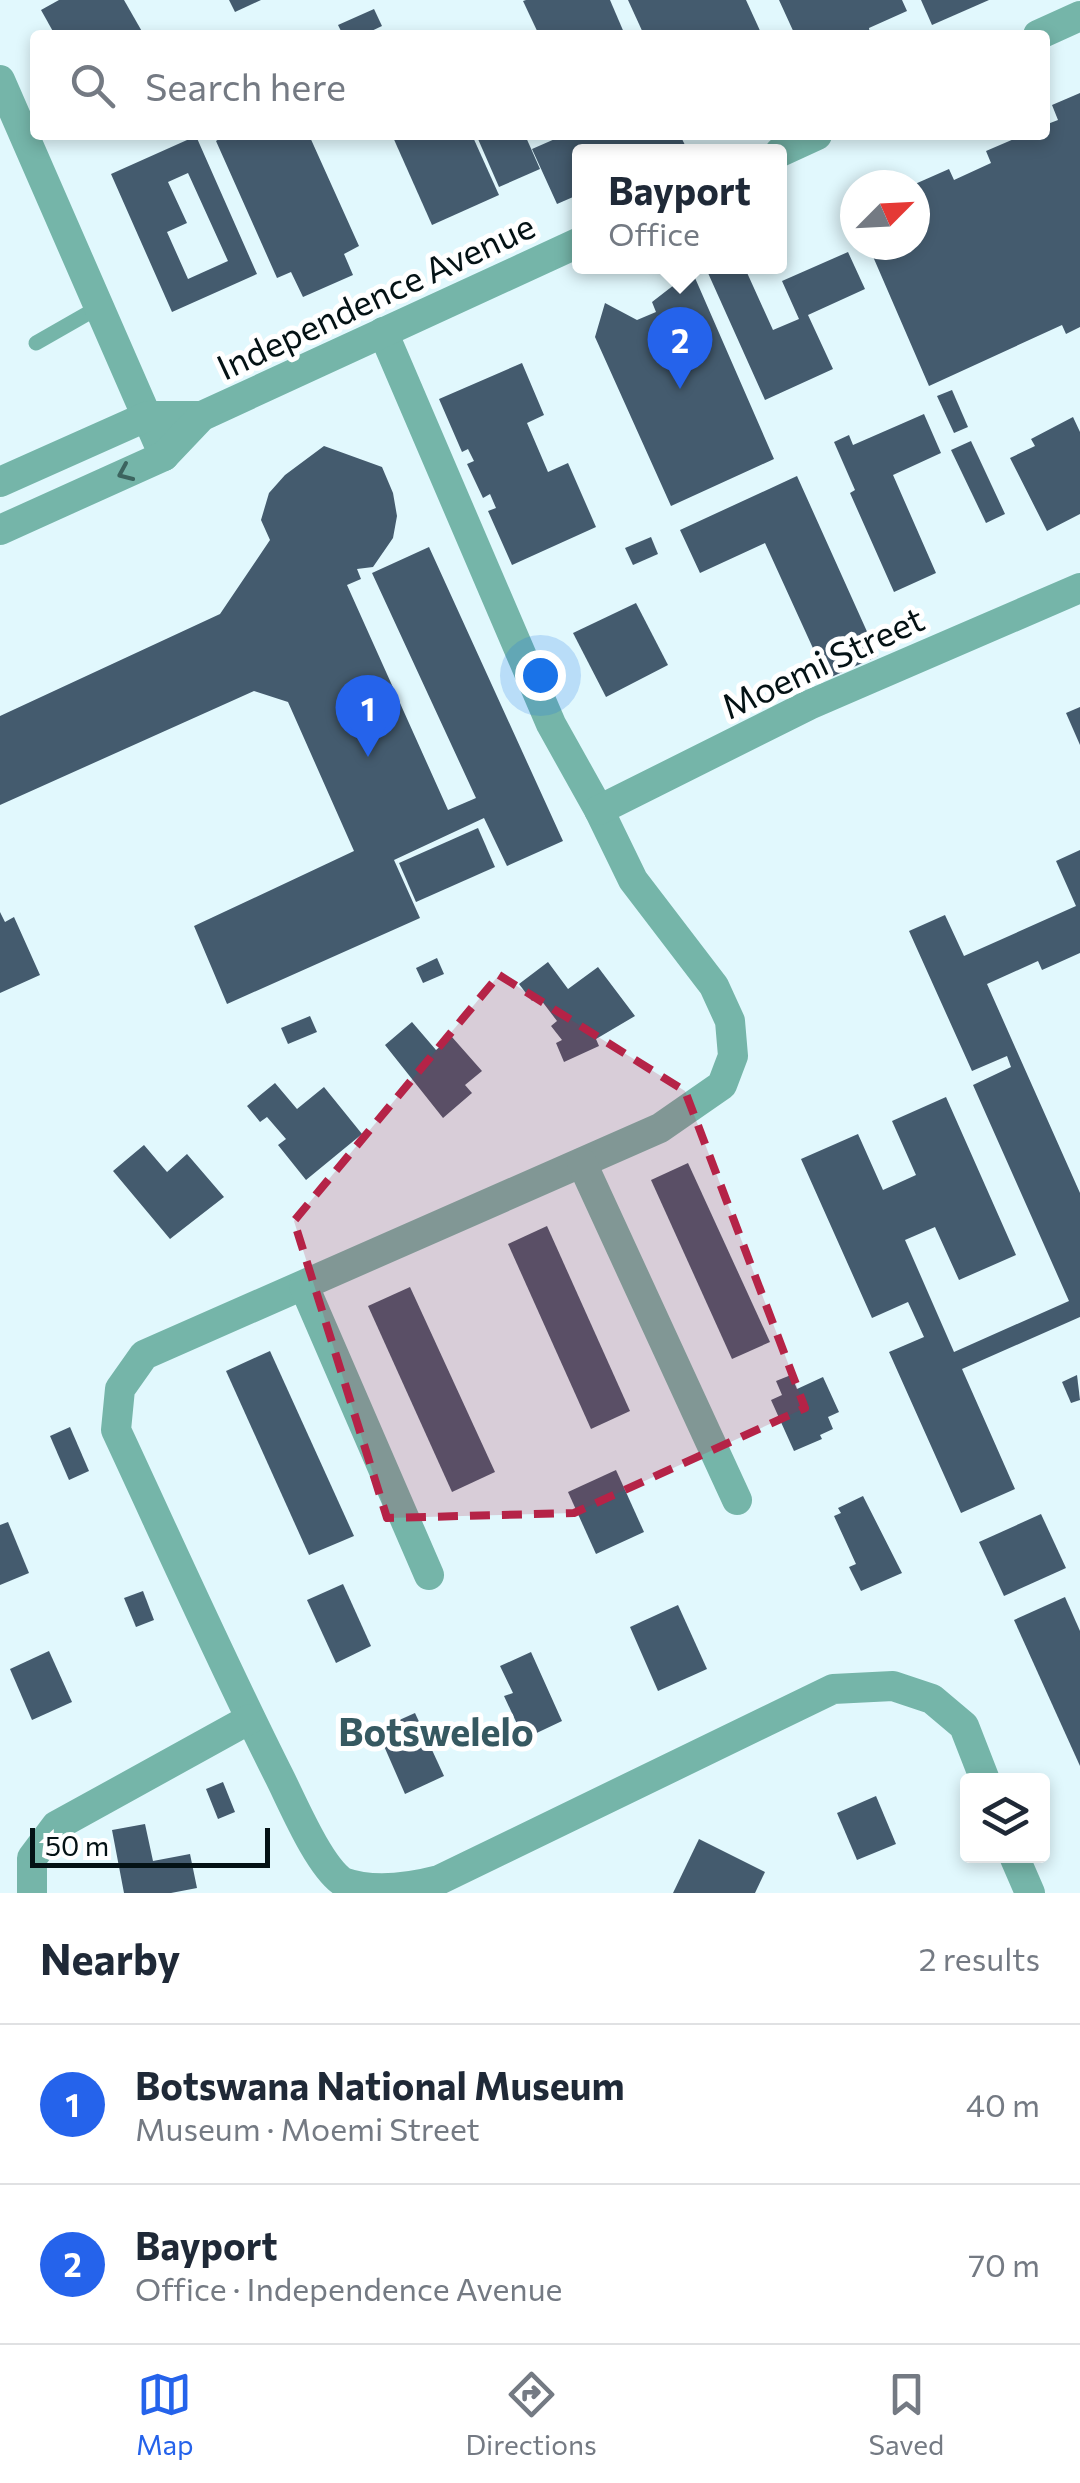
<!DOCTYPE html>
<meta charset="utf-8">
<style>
:root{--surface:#fff;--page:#f6f6f7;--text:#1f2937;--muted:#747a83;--line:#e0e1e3;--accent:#2563eb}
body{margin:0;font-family:Commissioner,sans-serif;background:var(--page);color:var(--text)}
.controls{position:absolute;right:30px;bottom:30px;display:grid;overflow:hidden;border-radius:10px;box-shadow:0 5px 15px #0003}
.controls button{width:90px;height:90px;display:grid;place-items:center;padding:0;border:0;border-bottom:2px solid var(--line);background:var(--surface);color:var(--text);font:50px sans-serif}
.compass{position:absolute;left:840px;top:170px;width:90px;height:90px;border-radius:50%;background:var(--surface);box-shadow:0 5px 15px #0003;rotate:66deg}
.scale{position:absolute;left:30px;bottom:25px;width:240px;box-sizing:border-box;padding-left:10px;border:5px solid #041215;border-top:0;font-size:28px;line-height:35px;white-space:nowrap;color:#041215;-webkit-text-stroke:8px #fff;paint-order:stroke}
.you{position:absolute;left:540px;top:675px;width:35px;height:35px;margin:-25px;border:8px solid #fff;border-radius:50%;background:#1a73e8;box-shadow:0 0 0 15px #1a73e833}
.badge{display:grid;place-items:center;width:65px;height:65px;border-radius:50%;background:var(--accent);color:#fff;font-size:32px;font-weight:700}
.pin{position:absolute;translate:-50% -82px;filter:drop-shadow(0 2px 5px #0008)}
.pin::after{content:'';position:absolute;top:52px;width:35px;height:30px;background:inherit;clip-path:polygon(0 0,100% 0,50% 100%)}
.popup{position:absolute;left:572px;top:144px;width:215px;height:130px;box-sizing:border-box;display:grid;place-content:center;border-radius:10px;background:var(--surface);filter:drop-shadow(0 2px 8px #0005);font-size:32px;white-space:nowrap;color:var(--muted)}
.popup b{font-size:38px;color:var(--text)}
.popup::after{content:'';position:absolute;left:50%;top:100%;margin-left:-20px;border:20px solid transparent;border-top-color:var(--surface)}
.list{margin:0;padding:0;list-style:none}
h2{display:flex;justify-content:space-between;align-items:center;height:130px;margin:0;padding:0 40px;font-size:42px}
h2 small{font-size:32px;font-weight:400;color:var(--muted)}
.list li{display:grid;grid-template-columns:65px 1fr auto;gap:30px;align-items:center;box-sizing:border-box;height:160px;padding:0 40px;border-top:2px solid var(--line)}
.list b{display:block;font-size:38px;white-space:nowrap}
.list p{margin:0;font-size:32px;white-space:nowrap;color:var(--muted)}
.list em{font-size:32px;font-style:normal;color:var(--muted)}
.icon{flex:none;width:55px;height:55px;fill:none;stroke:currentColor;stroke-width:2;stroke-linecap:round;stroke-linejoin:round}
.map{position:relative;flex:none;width:1080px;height:1893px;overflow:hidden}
.search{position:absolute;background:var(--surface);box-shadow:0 5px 15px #0003;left:30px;right:30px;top:30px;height:110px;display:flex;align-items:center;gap:25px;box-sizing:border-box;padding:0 35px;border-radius:10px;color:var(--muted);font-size:38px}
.sheet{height:450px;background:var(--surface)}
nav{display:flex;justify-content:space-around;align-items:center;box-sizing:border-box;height:140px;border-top:2px solid var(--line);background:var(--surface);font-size:28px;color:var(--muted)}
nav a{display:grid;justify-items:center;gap:5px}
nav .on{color:var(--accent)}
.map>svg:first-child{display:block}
.building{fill:#445b6e;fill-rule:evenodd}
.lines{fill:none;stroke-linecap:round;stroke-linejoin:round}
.service{stroke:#75b5a9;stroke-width:15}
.minor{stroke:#75b5a9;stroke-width:30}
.tertiary{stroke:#75b5a9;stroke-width:30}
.oneway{stroke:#3c645f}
.marked{fill:#b52347;fill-opacity:0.2;stroke:#b52347;stroke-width:8;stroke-dasharray:20 12;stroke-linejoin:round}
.labels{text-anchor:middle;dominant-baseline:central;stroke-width:10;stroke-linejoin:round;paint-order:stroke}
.street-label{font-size:35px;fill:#041215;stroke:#fff}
.neighbourhood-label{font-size:38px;font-weight:bold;fill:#365961;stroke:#fff}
</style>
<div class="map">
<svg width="1080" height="1893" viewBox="0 0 1080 1893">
<rect width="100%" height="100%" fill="#e1f8fd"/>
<g class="building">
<path d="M 59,0 L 124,0 L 144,35 L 55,35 L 41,10 Z"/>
<path d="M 229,0 L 261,0 L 235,12 Z"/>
<path d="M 526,0 L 610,0 L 625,35 L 539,35 L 523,1 Z"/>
<path d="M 628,0 L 746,0 L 762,35 L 644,35 Z"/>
<path d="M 779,0 L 902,0 L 907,11 L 869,28 L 870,35 L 795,35 Z"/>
<path d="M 921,0 L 989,0 L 932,25 Z"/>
<path d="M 374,9 L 382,26 L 363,35 L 343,35 L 338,25 Z"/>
<path d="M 1080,93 L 1080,327 L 1066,334 L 1062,325 L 929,386 L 868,245 L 915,245 L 915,184 L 949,169 L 954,180 L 991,163 L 986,151 L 1023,135 L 1045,135 L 1045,125 L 1058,120 L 1052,105 Z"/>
<path d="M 225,135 L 309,135 L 359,246 L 344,254 L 353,275 L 303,297 L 291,272 L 277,278 L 216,141 Z"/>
<path d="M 392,135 L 472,135 L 499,195 L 432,225 Z"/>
<path d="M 487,135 L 525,135 L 540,169 L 499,187 L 478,139 Z"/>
<path d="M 564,135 L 680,135 L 686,147 L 675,152 L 580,152 L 580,194 L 557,204 L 532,149 Z"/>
<path d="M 196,136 L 257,274 L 172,312 L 111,174 ZM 188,173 L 228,261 L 188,279 L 167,232 L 187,223 L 168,182 Z"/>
<path d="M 848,252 L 865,289 L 808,315 L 833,369 L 765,400 L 708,273 L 723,266 L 744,266 L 773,330 L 799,319 L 782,281 Z"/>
<path d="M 692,271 L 774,459 L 671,506 L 595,337 L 605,303 L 637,320 L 656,312 L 652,302 Z"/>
<path d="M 522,363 L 544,415 L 527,423 L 548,472 L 568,463 L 596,527 L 512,565 L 488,511 L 496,508 L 490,494 L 483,498 L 467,464 L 474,461 L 468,449 L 462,452 L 439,399 Z"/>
<path d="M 952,390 L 968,427 L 954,433 L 937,396 Z"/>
<path d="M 924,414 L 941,453 L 893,475 L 936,573 L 894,592 L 850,493 L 855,490 L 834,442 L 849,435 L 853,445 Z"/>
<path d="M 1073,417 L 1080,432 L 1080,514 L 1047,531 L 1010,458 L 1035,446 L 1031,439 Z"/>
<path d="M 971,441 L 1005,514 L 986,523 L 951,450 Z"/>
<path d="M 324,446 L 382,467 L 393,493 L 397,516 L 393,538 L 373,567 L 357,569 L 361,579 L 347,585 L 448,810 L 476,798 L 372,573 L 429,547 L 563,841 L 507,866 L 484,818 L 394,860 L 420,918 L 227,1004 L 194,926 L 354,851 L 288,702 L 254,691 L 0,805 L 0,716 L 220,614 L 270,540 L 261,520 L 269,493 L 285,475 Z"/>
<path d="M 797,476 L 878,656 L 827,679 L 765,543 L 700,573 L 680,530 Z"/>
<path d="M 651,537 L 658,554 L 633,565 L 625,548 Z"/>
<path d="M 636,603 L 668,665 L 606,697 L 573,633 Z"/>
<path d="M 1080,707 L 1080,745 L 1066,713 Z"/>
<path d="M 478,828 L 495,867 L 416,902 L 399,863 Z"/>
<path d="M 1080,850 L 1080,953 L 1042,970 L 1038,961 L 987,984 L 1080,1193 L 1080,1317 L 962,1369 L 1015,1489 L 961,1513 L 889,1352 L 924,1337 L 908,1302 L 872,1318 L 801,1159 L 858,1134 L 883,1190 L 916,1175 L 892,1121 L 946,1097 L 1016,1255 L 959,1280 L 935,1227 L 905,1240 L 954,1352 L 1069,1301 L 973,1085 L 1011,1067 L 1007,1056 L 972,1071 L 909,931 L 945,915 L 964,956 L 1076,906 L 1056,861 Z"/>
<path d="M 0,912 L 5,922 L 14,917 L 40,975 L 0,993 Z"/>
<path d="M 437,958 L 444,974 L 423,983 L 416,968 Z"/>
<path d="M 548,962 L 568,989 L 598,967 L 635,1016 L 596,1039 L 599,1046 L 564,1062 L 556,1043 L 562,1040 L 551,1026 L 557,1021 L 538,996 L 532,1001 L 519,984 Z"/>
<path d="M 310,1016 L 317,1032 L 288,1044 L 281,1028 Z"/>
<path d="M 412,1022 L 436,1050 L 452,1037 L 482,1071 L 465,1085 L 472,1093 L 443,1118 L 385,1045 Z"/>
<path d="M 275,1083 L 297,1109 L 324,1087 L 362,1134 L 306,1180 L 278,1145 L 286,1139 L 267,1117 L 260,1122 L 247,1106 Z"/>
<path d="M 144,1145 L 167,1172 L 187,1154 L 224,1197 L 170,1239 L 113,1171 Z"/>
<path d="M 688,1163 L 770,1342 L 732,1359 L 651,1180 Z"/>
<path d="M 547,1226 L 630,1411 L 591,1429 L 508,1244 Z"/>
<path d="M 410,1287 L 495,1472 L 452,1492 L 368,1306 Z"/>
<path d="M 270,1351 L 354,1536 L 309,1555 L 226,1371 Z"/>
<path d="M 791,1375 L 797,1389 L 823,1377 L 839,1412 L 828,1417 L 833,1429 L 820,1435 L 822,1439 L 794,1451 L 771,1400 L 782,1395 L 776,1381 Z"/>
<path d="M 1077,1375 L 1080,1400 L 1071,1403 L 1062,1382 Z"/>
<path d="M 70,1427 L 89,1471 L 69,1480 L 50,1436 Z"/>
<path d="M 616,1470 L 644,1532 L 596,1554 L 568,1492 Z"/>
<path d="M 863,1496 L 902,1573 L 861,1591 L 849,1567 L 856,1564 L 834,1516 L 841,1513 L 838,1508 Z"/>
<path d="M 1041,1514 L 1066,1568 L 1004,1596 L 979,1542 Z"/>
<path d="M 8,1522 L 29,1573 L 0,1585 L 0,1525 Z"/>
<path d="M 343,1584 L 371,1646 L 336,1663 L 307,1600 Z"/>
<path d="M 143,1591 L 154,1620 L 136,1627 L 124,1598 Z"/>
<path d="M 1065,1597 L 1080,1631 L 1080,1766 L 1014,1620 Z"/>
<path d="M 678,1605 L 707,1669 L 658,1691 L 630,1627 Z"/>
<path d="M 49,1651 L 72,1702 L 32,1720 L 10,1669 Z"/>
<path d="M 531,1652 L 562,1721 L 524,1739 L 504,1696 L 513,1693 L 500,1666 Z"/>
<path d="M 415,1713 L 444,1776 L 405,1794 L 377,1730 Z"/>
<path d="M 223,1782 L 235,1812 L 218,1819 L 206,1789 Z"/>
<path d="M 876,1796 L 896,1844 L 857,1860 L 837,1813 Z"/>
<path d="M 145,1824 L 153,1861 L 190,1854 L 197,1888 L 171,1893 L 124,1893 L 112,1830 Z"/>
<path d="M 699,1839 L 765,1872 L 755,1893 L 673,1893 Z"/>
</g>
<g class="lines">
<path class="service" d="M 36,343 L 99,307"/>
<g class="minor">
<path d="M 0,80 L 164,456"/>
<path d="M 383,332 L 551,724 L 599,810 L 633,880 L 714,986 L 730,1021 L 733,1056 L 722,1085 L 660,1128 L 144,1355 L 120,1389 L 116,1430 C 170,1546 222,1663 280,1778 C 293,1804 319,1866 343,1882 C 373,1893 408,1888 439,1880 L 833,1689 L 893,1686 L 932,1699 L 964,1726 L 985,1780"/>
<path d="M 599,810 L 809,705 L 1080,588"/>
<path d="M 582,1163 L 737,1500"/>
<path d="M 304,1286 L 429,1575"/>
<path d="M 1014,1856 L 1030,1893"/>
<path d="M 32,1893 L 32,1858 L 56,1826 L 250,1719"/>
</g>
<g class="tertiary">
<path d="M 1038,35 L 1080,16"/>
<path d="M 780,152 L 817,135"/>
<path d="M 0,482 L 148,416 L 202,416"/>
<path d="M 0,530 L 164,456 L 202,416 L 580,242"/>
</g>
</g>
<defs><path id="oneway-chevron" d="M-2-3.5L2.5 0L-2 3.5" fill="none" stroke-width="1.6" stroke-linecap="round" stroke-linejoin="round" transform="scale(2.5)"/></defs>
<use class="oneway" href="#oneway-chevron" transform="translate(125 473) rotate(156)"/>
<path class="marked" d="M 499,975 L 685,1091 L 805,1408 L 574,1513 L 387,1518 L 294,1221 Z"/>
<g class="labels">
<g class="street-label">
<text transform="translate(375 295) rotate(-25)">Independence Avenue</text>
<text transform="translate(822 661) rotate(-25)">Moemi Street</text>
</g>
<g class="neighbourhood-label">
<text x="436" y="1730">Botswelelo</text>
</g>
</g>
</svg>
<div class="controls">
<button><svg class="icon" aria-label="layers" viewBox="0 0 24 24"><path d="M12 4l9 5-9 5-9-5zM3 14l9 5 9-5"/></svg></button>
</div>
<svg class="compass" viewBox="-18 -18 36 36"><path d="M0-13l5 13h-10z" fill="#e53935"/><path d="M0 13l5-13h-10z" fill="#747a83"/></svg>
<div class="scale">50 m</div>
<div class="you"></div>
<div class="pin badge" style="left:368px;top:757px">1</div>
<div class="pin badge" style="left:680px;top:389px">2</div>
<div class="popup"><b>Bayport</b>Office</div>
<div class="search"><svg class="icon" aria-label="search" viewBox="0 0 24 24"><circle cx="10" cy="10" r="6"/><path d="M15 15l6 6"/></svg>Search here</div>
</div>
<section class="sheet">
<h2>Nearby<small>2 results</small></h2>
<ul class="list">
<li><span class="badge">1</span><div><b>Botswana National Museum</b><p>Museum · Moemi Street</p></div><em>40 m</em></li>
<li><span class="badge">2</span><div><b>Bayport</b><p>Office · Independence Avenue</p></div><em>70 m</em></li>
</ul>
</section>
<nav>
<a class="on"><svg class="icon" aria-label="map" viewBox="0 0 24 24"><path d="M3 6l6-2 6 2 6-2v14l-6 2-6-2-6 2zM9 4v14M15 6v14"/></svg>Map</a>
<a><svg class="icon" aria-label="directions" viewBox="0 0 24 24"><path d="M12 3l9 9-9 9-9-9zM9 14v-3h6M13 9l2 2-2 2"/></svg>Directions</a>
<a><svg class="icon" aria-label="saved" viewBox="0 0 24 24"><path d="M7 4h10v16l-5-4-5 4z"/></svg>Saved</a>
</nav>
